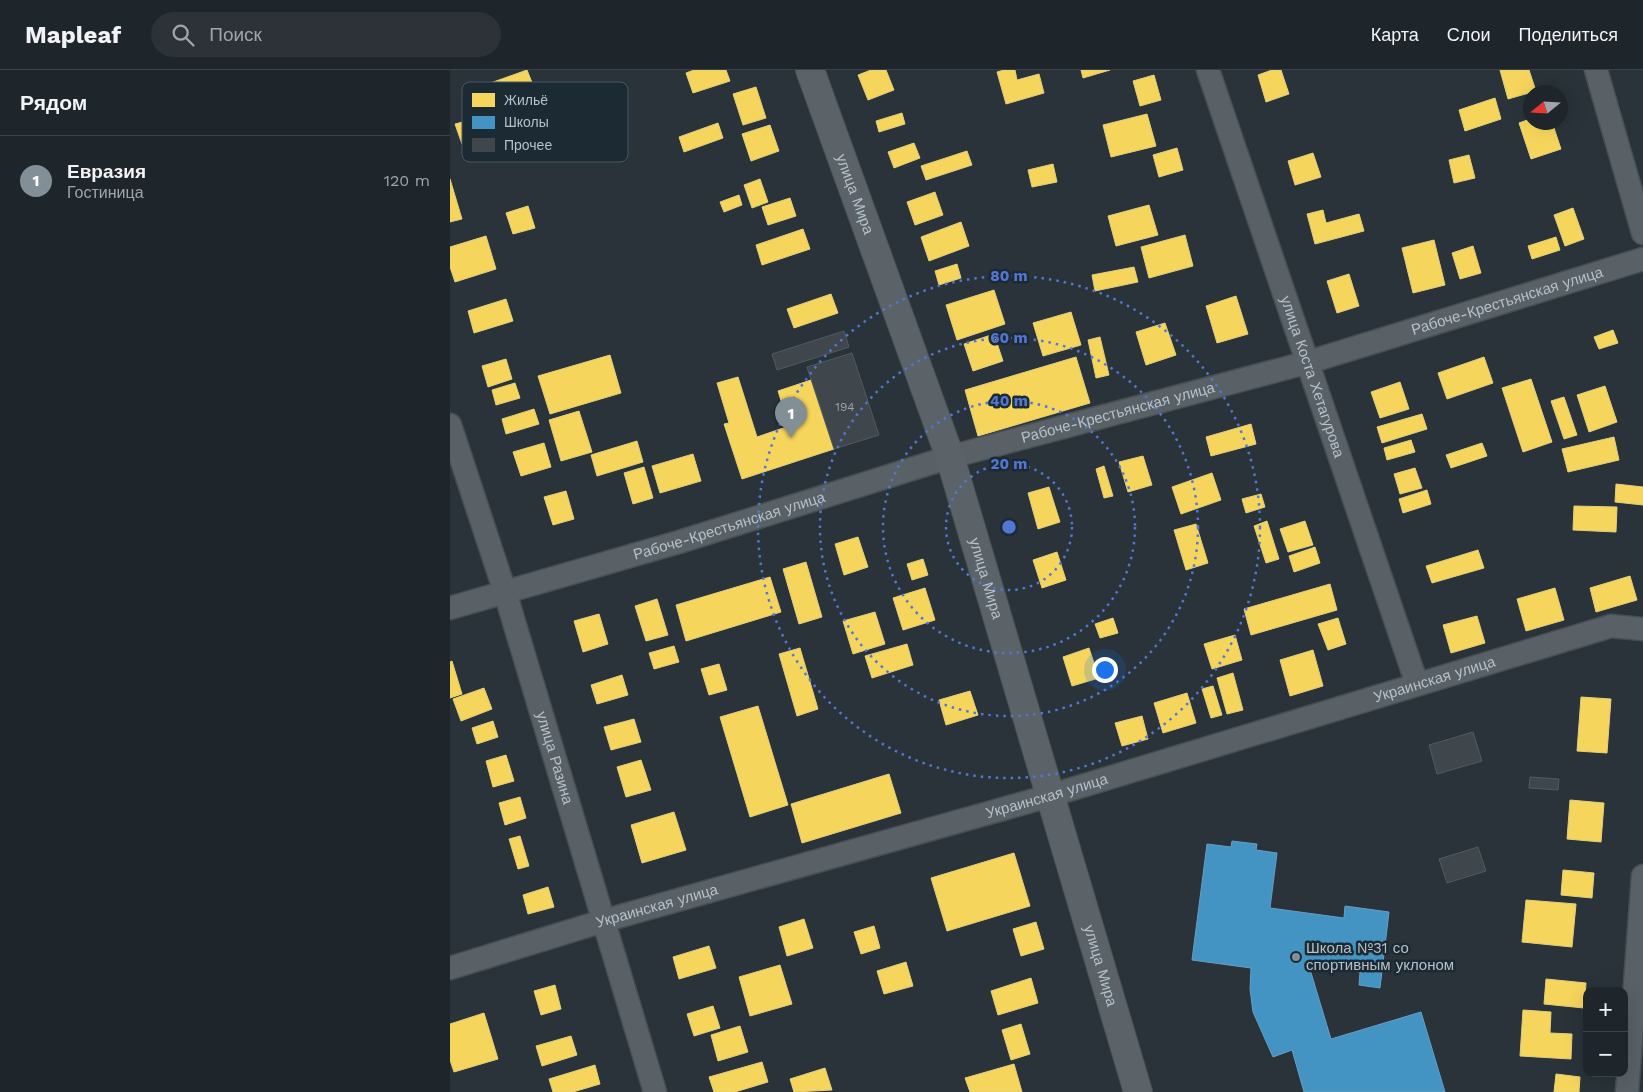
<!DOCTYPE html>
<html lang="ru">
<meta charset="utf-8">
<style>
:root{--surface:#1f262b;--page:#2c3237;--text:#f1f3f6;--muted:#a1a5a9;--line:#3c4347;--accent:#838f97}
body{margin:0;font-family:"Work Sans",sans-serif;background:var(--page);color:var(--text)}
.controls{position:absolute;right:15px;bottom:15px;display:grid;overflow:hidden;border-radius:10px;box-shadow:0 5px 20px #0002}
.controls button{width:45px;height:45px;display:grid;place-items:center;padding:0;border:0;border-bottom:1px solid var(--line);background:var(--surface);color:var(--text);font:25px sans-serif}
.compass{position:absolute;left:1073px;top:15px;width:45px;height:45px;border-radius:50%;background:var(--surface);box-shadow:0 5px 20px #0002;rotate:252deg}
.you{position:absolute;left:654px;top:599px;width:18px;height:18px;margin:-12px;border:4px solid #fff;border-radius:50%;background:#1a73e8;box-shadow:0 0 0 8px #1a73e833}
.badge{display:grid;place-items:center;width:32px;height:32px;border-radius:50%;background:var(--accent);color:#fff;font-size:16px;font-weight:700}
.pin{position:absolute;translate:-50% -41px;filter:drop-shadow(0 1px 2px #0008)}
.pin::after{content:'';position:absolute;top:26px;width:18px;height:15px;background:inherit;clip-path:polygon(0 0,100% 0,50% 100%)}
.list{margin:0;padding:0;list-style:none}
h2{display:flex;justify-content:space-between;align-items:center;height:65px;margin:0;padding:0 20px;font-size:21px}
h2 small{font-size:16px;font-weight:400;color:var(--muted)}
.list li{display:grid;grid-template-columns:32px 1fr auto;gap:15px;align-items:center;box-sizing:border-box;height:90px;padding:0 20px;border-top:1px solid var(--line)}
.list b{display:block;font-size:19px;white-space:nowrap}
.list p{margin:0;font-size:16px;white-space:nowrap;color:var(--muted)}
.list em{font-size:16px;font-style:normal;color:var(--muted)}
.icon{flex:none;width:28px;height:28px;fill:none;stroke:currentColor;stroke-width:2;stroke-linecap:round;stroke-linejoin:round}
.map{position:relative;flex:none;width:1193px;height:1022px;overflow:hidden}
header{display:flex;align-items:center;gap:30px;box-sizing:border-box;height:70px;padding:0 25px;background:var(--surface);border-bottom:1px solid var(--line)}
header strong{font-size:24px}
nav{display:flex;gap:28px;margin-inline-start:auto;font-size:18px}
.search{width:350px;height:45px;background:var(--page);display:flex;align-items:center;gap:12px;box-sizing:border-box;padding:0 18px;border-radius:28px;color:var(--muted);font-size:19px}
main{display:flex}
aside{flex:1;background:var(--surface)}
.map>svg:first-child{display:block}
.homes{fill:#f6d55c;stroke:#e2cf7d}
.schools{fill:#4393c3;stroke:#65a0c5}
.building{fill:#3f474c;stroke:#515a60}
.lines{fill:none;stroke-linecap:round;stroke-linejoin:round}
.minor-casing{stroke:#484f53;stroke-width:25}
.major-casing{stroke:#475055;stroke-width:30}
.minor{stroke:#5a6166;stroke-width:22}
.major{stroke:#5c6368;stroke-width:28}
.ring{fill:none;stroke:#5276d3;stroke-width:2.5;stroke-dasharray:2.5 5}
.poi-dot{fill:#838f97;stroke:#1c2a34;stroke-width:2}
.labels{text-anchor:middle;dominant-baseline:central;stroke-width:5;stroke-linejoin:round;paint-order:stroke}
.number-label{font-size:12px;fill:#97a2aa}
.street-label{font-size:15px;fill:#b4c0ca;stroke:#1c2a34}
.poi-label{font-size:15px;fill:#b4c0ca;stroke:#1c2a34;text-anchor:start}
.key{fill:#1c2a34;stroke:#4a5761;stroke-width:1}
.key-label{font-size:14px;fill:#b4c0ca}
.centre{fill:#5276d3;stroke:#1c2a34;stroke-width:2.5}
.ring-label{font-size:15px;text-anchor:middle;font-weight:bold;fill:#5276d3;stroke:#1c2a34;stroke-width:5;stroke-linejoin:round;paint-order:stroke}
</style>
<header>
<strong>Mapleaf</strong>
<div class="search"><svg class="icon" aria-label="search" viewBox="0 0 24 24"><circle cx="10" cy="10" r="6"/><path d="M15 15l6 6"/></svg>Поиск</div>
<nav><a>Карта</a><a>Слои</a><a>Поделиться</a></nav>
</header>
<main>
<aside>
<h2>Рядом<small></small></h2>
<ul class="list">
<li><span class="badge">1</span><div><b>Евразия</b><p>Гостиница</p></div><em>120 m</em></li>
</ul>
</aside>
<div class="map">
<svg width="1193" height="1022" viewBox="0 0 1193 1022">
<rect width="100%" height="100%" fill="#293339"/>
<g class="homes">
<path d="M 77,0 L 83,15 L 38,31 L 32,16 Z"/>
<path d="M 244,0 L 276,0 L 280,11 L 243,23 L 236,3 Z"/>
<path d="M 421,0 L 436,0 L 444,20 L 418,30 L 408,5 Z"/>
<path d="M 554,0 L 565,0 L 567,10 L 589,4 L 594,23 L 556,34 L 547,2 Z"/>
<path d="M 631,0 L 660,0 L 633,8 Z"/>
<path d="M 822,0 L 831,0 L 839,24 L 816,32 L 808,5 Z"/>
<path d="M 1050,0 L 1079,0 L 1086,21 L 1058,29 Z"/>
<path d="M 704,5 L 711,30 L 690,36 L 683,11 Z"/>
<path d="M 306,17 L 316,48 L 293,55 L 283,24 Z"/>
<path d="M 1045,28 L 1051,49 L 1015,61 L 1009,40 Z"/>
<path d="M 452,43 L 455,54 L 429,62 L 426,51 Z"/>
<path d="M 697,44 L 706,76 L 661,87 L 653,55 Z"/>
<path d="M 24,49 L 29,69 L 12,74 L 5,54 Z"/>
<path d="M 1080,49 L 1080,52 L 1102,52 L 1111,79 L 1081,89 L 1069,53 Z"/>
<path d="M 268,53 L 273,68 L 234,82 L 229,67 Z"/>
<path d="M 320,55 L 329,81 L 301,91 L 292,64 Z"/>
<path d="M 464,73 L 470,88 L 444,98 L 438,82 Z"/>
<path d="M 727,78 L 733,100 L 709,107 L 703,85 Z"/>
<path d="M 517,81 L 522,95 L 476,110 L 471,96 Z"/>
<path d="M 863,83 L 871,107 L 845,115 L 838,91 Z"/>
<path d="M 1019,85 L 1025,108 L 1004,113 L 999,90 Z"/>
<path d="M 603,94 L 607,112 L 582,117 L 578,100 Z"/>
<path d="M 0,109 L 12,149 L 0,152 Z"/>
<path d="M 310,109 L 318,132 L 302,138 L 294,115 Z"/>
<path d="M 485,122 L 493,145 L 465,155 L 457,132 Z"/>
<path d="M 289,125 L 292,135 L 274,142 L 270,132 Z"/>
<path d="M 340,128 L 346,146 L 318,155 L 312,137 Z"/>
<path d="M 699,135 L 708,165 L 666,176 L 658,146 Z"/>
<path d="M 78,136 L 85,158 L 63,164 L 56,143 Z"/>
<path d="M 1123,138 L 1134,169 L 1115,176 L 1104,145 Z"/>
<path d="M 873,140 L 876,153 L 909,144 L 914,161 L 865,174 L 857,144 Z"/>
<path d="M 511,152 L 519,176 L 479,191 L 471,167 Z"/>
<path d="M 353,159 L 360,179 L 312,195 L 306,175 Z"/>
<path d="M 735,165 L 743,196 L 699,208 L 691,177 Z"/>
<path d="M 36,166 L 46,199 L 5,212 L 0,197 L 0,177 Z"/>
<path d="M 1106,167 L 1110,180 L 1082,189 L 1078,176 Z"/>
<path d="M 984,170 L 995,215 L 963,223 L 952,178 Z"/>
<path d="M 1023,176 L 1031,203 L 1010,209 L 1002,183 Z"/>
<path d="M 507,194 L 511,208 L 489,215 L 485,201 Z"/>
<path d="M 684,197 L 688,212 L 645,221 L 642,205 Z"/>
<path d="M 899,204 L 909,236 L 887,243 L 877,211 Z"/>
<path d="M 544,220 L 555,254 L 507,270 L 496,235 Z"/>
<path d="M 381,224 L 388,243 L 344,258 L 337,239 Z"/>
<path d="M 786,226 L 798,264 L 767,273 L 756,236 Z"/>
<path d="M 56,229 L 63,251 L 24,263 L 18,241 Z"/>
<path d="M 621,242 L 631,275 L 593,286 L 583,253 Z"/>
<path d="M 715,253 L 726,285 L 696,295 L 686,262 Z"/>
<path d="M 1163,260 L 1168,273 L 1149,279 L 1144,267 Z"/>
<path d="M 544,264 L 553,291 L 523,301 L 514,274 Z"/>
<path d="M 650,267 L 659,305 L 646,308 L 638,270 Z"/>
<path d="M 160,285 L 171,323 L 100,344 L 88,306 Z"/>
<path d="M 626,287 L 640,333 L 528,366 L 515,320 Z"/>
<path d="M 1034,287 L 1043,313 L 997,329 L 988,303 Z"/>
<path d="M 56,289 L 62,309 L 38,317 L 32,296 Z"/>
<path d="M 288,307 L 307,367 L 339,356 L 328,321 L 361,310 L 384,379 L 292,409 L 274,354 L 279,353 L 267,313 Z"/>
<path d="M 1081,309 L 1102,372 L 1073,382 L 1052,318 Z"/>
<path d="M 950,312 L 959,339 L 930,348 L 921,322 Z"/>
<path d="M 65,313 L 70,328 L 46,335 L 42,320 Z"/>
<path d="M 1155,316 L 1167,352 L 1139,362 L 1127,325 Z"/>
<path d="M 1114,327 L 1127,365 L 1114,369 L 1101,331 Z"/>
<path d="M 84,339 L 89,354 L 56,364 L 52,349 Z"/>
<path d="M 129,341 L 142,382 L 111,391 L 99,350 Z"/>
<path d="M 972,344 L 977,359 L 932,373 L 927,357 Z"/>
<path d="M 801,354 L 806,374 L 761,386 L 756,367 Z"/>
<path d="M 1164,367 L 1169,390 L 1118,402 L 1112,379 Z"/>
<path d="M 961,370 L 965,382 L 937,390 L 934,378 Z"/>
<path d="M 187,371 L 193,392 L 147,406 L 141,385 Z"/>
<path d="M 94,373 L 101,397 L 71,406 L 63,382 Z"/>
<path d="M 1032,373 L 1037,386 L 1001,398 L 996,385 Z"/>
<path d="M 243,384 L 251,411 L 210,423 L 202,396 Z"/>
<path d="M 693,386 L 702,415 L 678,422 L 669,392 Z"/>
<path d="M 654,396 L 663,426 L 654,428 L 646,399 Z"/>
<path d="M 194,397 L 203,428 L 183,434 L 174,403 Z"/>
<path d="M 965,398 L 972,418 L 950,424 L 944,404 Z"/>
<path d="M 762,403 L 771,430 L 731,444 L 722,417 Z"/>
<path d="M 1166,414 L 1193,417 L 1193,435 L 1165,432 Z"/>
<path d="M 599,417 L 610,452 L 588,459 L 578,423 Z"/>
<path d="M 977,420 L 981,434 L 953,443 L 949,429 Z"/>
<path d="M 116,421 L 124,449 L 103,455 L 94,427 Z"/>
<path d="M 811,424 L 815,437 L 796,443 L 792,429 Z"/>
<path d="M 1124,436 L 1167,437 L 1166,462 L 1123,460 Z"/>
<path d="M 817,451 L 829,489 L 816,493 L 804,456 Z"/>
<path d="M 855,451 L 863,475 L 838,482 L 830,459 Z"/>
<path d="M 746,454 L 758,493 L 736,500 L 724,460 Z"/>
<path d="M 408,467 L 418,497 L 394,505 L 385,474 Z"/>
<path d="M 865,477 L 870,493 L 844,502 L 839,486 Z"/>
<path d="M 1028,480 L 1034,498 L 982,513 L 976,496 Z"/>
<path d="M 607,482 L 616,510 L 592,518 L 583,490 Z"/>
<path d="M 473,489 L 478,505 L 462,510 L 457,494 Z"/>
<path d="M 356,492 L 372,547 L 349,554 L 333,499 Z"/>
<path d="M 1180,506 L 1187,530 L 1146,542 L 1140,518 Z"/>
<path d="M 320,507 L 331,542 L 236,571 L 226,535 Z"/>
<path d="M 880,514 L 887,540 L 801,565 L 794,539 Z"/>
<path d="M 475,518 L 485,550 L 453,560 L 443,528 Z"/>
<path d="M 1105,518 L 1114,550 L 1076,561 L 1067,529 Z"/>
<path d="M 207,529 L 218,565 L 196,571 L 185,536 Z"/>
<path d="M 425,542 L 435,574 L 403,584 L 393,551 Z"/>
<path d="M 149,544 L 158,574 L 133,582 L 124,551 Z"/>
<path d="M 1027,546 L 1035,573 L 1001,583 L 993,555 Z"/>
<path d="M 663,548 L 668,563 L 650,568 L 645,554 Z"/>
<path d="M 888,548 L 896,574 L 878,580 L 868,554 Z"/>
<path d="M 785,565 L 792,590 L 762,599 L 754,574 Z"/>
<path d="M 457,574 L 463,595 L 422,608 L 415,586 Z"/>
<path d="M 224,576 L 229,592 L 204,599 L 199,583 Z"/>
<path d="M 350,578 L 368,639 L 347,646 L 329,584 Z"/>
<path d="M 639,578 L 649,608 L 622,616 L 613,587 Z"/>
<path d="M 863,580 L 873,616 L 840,626 L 830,590 Z"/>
<path d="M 2,591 L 12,624 L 0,628 L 0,592 Z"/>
<path d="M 269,594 L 277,620 L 259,625 L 251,599 Z"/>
<path d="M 783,603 L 793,640 L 777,644 L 767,608 Z"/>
<path d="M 172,605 L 178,625 L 147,634 L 141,615 Z"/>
<path d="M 763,616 L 772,645 L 761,648 L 752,619 Z"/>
<path d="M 34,618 L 42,639 L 11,651 L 3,629 Z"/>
<path d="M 520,621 L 528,645 L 496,655 L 489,630 Z"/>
<path d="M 737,623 L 746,653 L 713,663 L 704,633 Z"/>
<path d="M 1131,627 L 1161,629 L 1157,683 L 1127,681 Z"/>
<path d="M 308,636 L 338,735 L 300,747 L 270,647 Z"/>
<path d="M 692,646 L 698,669 L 672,676 L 665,653 Z"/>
<path d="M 184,649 L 191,672 L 161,680 L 154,657 Z"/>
<path d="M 43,651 L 48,667 L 27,674 L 22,658 Z"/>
<path d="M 56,685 L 64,711 L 43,717 L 36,691 Z"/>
<path d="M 191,690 L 201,720 L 176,727 L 167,697 Z"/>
<path d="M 439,704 L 451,743 L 352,773 L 341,734 Z"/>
<path d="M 70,727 L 76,748 L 55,755 L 49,733 Z"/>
<path d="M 1120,730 L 1154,733 L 1151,772 L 1117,769 Z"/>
<path d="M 224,742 L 236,780 L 192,793 L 181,755 Z"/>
<path d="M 70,766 L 79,796 L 68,799 L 59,769 Z"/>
<path d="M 564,783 L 580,836 L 497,861 L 481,808 Z"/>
<path d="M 1113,800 L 1144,803 L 1142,828 L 1111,825 Z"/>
<path d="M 98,817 L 104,837 L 78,844 L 73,825 Z"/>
<path d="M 1076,830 L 1126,834 L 1122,877 L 1072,872 Z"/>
<path d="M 354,849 L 363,878 L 337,886 L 329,857 Z"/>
<path d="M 586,852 L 594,879 L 571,886 L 563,859 Z"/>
<path d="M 424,856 L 430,878 L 411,884 L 404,862 Z"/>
<path d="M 259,876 L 266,898 L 229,909 L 223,887 Z"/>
<path d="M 456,892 L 463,916 L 434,924 L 427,901 Z"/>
<path d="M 330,895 L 342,934 L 300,946 L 289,907 Z"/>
<path d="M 581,908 L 588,933 L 548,945 L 541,921 Z"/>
<path d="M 1096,909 L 1136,913 L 1134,938 L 1094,934 Z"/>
<path d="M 105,915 L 111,939 L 91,945 L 84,921 Z"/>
<path d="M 263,936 L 270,958 L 244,966 L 237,944 Z"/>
<path d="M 1073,940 L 1101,942 L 1100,963 L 1122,964 L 1121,989 L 1070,986 Z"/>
<path d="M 34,943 L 48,989 L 4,1002 L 0,990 L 0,954 Z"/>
<path d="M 571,954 L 580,984 L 561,990 L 552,960 Z"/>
<path d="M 290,956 L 298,982 L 268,991 L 261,965 Z"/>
<path d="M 121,966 L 127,985 L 92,996 L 86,976 Z"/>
<path d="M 312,992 L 318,1012 L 285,1022 L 264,1022 L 259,1007 Z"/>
<path d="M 564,994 L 572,1022 L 520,1022 L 515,1008 Z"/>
<path d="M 145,995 L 150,1014 L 123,1022 L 103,1022 L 99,1009 Z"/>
<path d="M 375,998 L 382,1020 L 344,1022 L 340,1009 Z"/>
<path d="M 1106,1004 L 1130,1007 L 1129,1022 L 1104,1022 Z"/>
</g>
<path class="schools" d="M 782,771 L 807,774 L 806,780 L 827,783 L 820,838 L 894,848 L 895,836 L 939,842 L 930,918 L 909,915 L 910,902 L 859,896 L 881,969 L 971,942 L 995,1022 L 854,1022 L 842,980 L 823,987 L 803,942 L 800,919 L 801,898 L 742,890 L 757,774 L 781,777 Z"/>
<g class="building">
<path d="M 394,261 L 399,277 L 327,300 L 322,284 Z"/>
<path d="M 402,283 L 429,365 L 384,379 L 357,297 Z"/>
<path d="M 1023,662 L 1032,691 L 987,704 L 979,675 Z"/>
<path d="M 1080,707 L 1109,709 L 1108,720 L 1079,718 Z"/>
<path d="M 1028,777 L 1036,801 L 997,813 L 989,789 Z"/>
</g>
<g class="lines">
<defs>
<g id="minor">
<path id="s1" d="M 758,0 L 967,614"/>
<path d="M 1146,0 L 1193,163"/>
<path id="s2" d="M 0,355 L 55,522 L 205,1022"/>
<path id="s3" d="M 0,538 L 229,472 L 500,387 L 859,292 L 1193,189"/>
<path id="s4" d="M 0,898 L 153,851 L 599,726 L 1161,556 L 1193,559"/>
<path d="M 1177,1022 L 1193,806"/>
</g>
<g id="major">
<path id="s5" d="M 360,0 L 500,387 L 688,1022"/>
</g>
</defs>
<use href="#minor" class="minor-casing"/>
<use href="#major" class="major-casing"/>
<use href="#minor" class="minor"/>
<use href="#major" class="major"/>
</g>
<g class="ring">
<circle cx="559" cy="457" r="63"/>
<circle cx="559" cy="457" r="126"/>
<circle cx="559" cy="457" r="189"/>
<circle cx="559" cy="457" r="251"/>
</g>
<circle class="poi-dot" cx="846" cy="887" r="5"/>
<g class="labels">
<g class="number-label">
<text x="395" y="337">194</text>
</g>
<g class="street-label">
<text stroke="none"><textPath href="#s5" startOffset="132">улица Мира</textPath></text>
<text stroke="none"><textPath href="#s3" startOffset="1101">Рабоче-Крестьянская улица</textPath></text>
<text stroke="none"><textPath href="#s1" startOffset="324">улица Коста Хетагурова</textPath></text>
<text stroke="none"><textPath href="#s3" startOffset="696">Рабоче-Крестьянская улица</textPath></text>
<text stroke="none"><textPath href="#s3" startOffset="291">Рабоче-Крестьянская улица</textPath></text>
<text stroke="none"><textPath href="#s5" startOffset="538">улица Мира</textPath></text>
<text stroke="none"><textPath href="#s4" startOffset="1026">Украинская улица</textPath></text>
<text stroke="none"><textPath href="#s2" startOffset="349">улица Разина</textPath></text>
<text stroke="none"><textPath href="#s4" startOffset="621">Украинская улица</textPath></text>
<text stroke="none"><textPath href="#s4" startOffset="216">Украинская улица</textPath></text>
<text stroke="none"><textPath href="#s5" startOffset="942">улица Мира</textPath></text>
</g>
<g class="poi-label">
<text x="856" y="878">Школа №31 со<tspan x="856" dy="17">спортивным уклоном</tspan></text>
</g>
</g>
<rect x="12" y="12" width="166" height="80" rx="8" class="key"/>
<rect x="22" y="23" width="23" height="14" fill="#f6d55c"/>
<rect x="22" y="46" width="23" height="13" fill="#4393c3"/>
<rect x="22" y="68" width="23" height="14" fill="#3f474c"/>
<g class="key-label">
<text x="54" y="35">Жильё</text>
<text x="54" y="57">Школы</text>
<text x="54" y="80">Прочее</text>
</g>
<circle cx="559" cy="457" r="8" class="centre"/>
<g class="ring-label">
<text x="559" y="211">80 m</text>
<text x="559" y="273">60 m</text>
<text x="559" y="336">40 m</text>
<text x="559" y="399">20 m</text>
</g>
</svg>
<div class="controls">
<button>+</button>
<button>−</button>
</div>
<svg class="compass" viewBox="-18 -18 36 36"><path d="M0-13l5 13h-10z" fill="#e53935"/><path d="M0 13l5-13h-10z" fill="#a1a5a9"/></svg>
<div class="you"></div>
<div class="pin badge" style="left:341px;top:368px">1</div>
</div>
</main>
